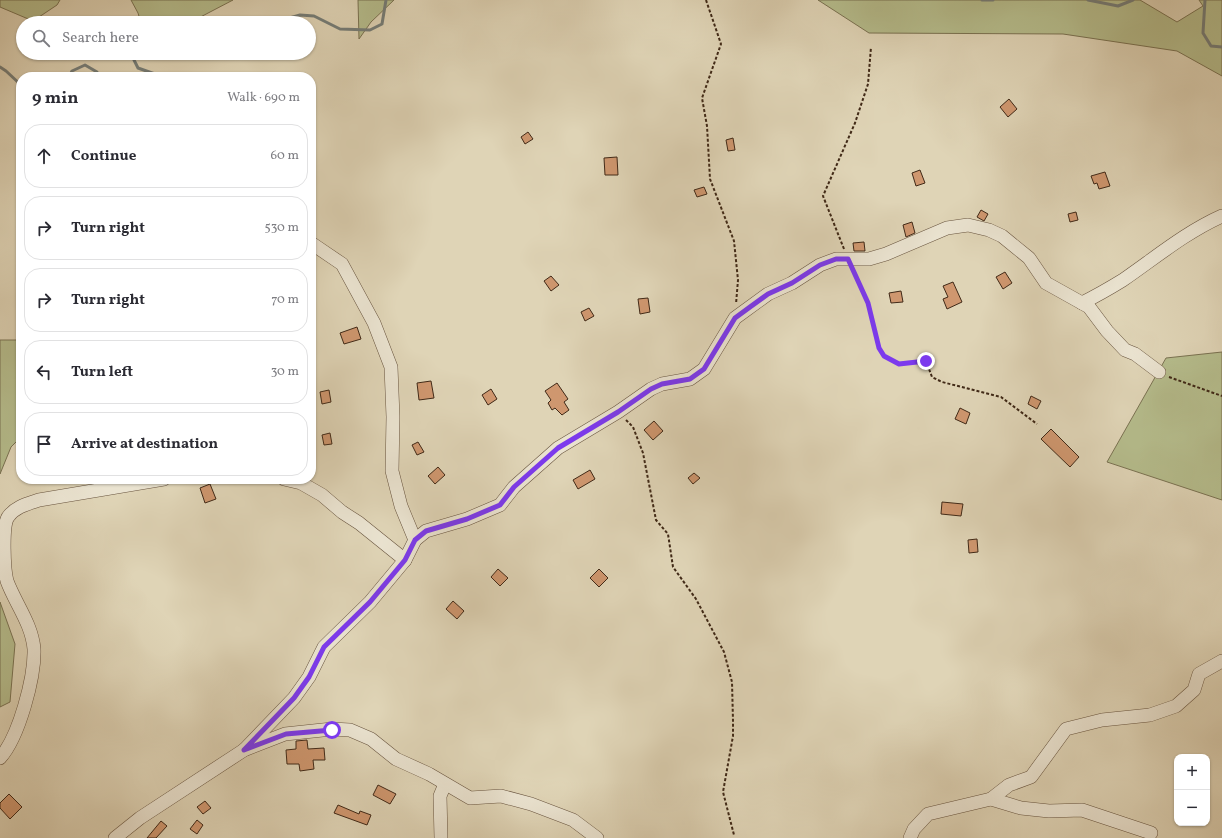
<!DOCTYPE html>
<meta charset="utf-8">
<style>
:root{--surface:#fff;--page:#f2f2f3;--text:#2b2b33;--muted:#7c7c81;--line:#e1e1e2}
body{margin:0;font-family:Vollkorn,serif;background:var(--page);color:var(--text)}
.controls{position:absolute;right:12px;bottom:12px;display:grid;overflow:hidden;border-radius:8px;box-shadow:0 1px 3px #0004}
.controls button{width:36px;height:36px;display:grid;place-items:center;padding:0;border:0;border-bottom:1px solid var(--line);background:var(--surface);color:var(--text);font:20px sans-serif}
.stop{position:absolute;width:12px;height:12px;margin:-9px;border:3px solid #7c3aed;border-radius:50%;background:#fff}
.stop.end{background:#7c3aed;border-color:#fff;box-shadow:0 1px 4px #0008}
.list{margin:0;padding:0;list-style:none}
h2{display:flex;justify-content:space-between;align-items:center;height:52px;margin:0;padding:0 16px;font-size:17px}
h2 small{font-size:13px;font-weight:400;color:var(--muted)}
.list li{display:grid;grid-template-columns:26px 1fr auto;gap:12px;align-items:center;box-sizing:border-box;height:64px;margin:0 8px 8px;padding:0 8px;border:1px solid var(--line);border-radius:16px}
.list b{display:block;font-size:15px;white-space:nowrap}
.list em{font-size:13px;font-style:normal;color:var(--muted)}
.icon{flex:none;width:22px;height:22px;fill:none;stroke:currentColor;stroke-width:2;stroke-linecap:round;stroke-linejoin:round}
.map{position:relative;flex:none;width:1222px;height:838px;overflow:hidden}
.search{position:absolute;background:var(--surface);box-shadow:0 1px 3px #0004;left:16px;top:16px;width:300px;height:44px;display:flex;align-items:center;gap:10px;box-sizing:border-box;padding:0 14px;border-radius:22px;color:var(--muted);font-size:15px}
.panel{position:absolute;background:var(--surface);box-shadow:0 1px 3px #0004;left:16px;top:72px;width:300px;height:412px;border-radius:16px}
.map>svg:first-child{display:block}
.green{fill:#b5bc8c;stroke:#7a7252}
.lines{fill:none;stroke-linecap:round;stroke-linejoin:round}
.stream{stroke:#757d78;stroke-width:3}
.building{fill:#cf976f;stroke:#402917}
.minor-casing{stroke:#68543f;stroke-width:14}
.path{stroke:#402917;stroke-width:2;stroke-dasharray:3 2;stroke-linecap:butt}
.minor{stroke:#eae3d0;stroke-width:13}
.route{stroke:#7c3aed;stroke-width:5}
</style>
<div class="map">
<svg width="1222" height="838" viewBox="0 0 1222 838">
<rect width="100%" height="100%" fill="#dfd4b6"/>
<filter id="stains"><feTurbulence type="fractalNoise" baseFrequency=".005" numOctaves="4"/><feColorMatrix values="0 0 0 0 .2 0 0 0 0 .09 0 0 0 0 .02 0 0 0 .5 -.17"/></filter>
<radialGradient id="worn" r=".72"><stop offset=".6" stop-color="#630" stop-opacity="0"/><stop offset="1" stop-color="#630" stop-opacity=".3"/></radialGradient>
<g class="green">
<path d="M 0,0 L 60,0 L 57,5 L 33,21 L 0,7 Z"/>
<path d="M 131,0 L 233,0 L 189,23 L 141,23 L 138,13 Z"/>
<path d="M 358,0 L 394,0 L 371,22 L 359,39 Z"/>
<path d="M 818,0 L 1140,0 L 1177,22 L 1203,6 L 1199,0 L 1222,0 L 1222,76 L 1177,51 L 1063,34 L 869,33 Z"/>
<path d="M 0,340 L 21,340 L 21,437 L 11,447 L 0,474 Z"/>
<path d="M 1222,352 L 1222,500 L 1107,462 L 1166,358 Z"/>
<path d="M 0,602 L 15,644 L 10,702 L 0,707 Z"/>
</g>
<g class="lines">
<g class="stream">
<path d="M 982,0 L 993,0"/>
<path d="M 1088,0 L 1118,6 L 1133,0"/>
<path d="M 1205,0 L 1203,33 L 1211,46 L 1222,47"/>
<path d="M 159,23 L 167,20 L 174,23"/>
<path d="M 190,23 L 196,23"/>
<path d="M 267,23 L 270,21 L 279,21 L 300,15 L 314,16 L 340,29 L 370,30 L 382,24 L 386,0"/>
<path d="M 133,53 L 134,60 L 138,68 L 155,74 L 155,77"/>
<path d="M 0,67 L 6,71 L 21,85"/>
<path d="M 69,77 L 72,71 L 85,65 L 97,72 L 97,77"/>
</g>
</g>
<g class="building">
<path d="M 1009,99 L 1017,109 L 1008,117 L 1000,107 Z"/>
<path d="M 528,132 L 533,139 L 525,144 L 521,137 Z"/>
<path d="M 733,138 L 735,150 L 728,151 L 726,140 Z"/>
<path d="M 617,157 L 618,175 L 605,175 L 604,158 Z"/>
<path d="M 920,170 L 925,183 L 916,186 L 912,173 Z"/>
<path d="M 1105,172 L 1110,186 L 1099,189 L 1097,183 L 1094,184 L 1091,176 Z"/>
<path d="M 704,187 L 707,194 L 697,197 L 694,190 Z"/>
<path d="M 981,210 L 988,214 L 984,221 L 977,217 Z"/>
<path d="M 1076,212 L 1078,220 L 1070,222 L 1068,214 Z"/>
<path d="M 912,222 L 915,233 L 906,237 L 903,225 Z"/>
<path d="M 864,242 L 865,251 L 854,251 L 853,243 Z"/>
<path d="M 1005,272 L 1012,283 L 1003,289 L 996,277 Z"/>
<path d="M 551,276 L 559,285 L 551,291 L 544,281 Z"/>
<path d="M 953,282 L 962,302 L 947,309 L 943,299 L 948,297 L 943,286 Z"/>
<path d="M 901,291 L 903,302 L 891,303 L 889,293 Z"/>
<path d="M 648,298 L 650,312 L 640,314 L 638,299 Z"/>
<path d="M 589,308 L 594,316 L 585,321 L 581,312 Z"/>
<path d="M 357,327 L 361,339 L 344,344 L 340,333 Z"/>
<path d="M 431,381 L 434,398 L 419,400 L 417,383 Z"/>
<path d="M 557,383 L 568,399 L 564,402 L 569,410 L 562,415 L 555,408 L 552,410 L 548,403 L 551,400 L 545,391 Z"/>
<path d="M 491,389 L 497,399 L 488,405 L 482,395 Z"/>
<path d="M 329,390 L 331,402 L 322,404 L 320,392 Z"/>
<path d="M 1031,396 L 1041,401 L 1037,409 L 1028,404 Z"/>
<path d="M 960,408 L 970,413 L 966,424 L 955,419 Z"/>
<path d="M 654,421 L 663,431 L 653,440 L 644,430 Z"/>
<path d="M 1051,429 L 1079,457 L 1070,467 L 1041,439 Z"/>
<path d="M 330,433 L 332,444 L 324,445 L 322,435 Z"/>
<path d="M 418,442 L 424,452 L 417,455 L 412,445 Z"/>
<path d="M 438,467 L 445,475 L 435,484 L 428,476 Z"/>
<path d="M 590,470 L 595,479 L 578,489 L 573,480 Z"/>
<path d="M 694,473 L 700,478 L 693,484 L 688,478 Z"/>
<path d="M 210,484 L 216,499 L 205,503 L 200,488 Z"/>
<path d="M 942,502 L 963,504 L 961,516 L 941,514 Z"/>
<path d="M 977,539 L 978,552 L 969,553 L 968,540 Z"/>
<path d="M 498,569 L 508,578 L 500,586 L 491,577 Z"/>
<path d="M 599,569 L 608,578 L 599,587 L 590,578 Z"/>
<path d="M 453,601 L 464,611 L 457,619 L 446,609 Z"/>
<path d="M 307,740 L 308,749 L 324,748 L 325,760 L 313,760 L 314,769 L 300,771 L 299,764 L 287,764 L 286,750 L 296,749 L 296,741 Z"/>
<path d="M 378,785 L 396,794 L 390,804 L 373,795 Z"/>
<path d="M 9,794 L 22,807 L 10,819 L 0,808 L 0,803 Z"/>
<path d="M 205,801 L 211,808 L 203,814 L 197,807 Z"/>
<path d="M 338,805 L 359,814 L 360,811 L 371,815 L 367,825 L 334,813 Z"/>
<path d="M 197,820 L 203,825 L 197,834 L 190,829 Z"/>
<path d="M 161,821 L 167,826 L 156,838 L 147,838 Z"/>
</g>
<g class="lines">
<defs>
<g id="minor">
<path d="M 311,243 L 342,264 L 374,323 L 391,367 L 393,417 L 392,471 L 401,506 L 415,540"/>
<path d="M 1082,303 C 1096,296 1110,288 1123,280 C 1155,258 1186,232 1222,216"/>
<path d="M 284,479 L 301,483 L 322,495 L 342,512 L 359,523 L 405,560"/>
<path d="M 244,750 L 294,698 L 309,677 L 324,647 L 370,602 L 405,560 L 415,540 L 426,531 L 467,519 L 500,505 L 514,487 L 558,448 L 618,412 L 651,389 L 662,384 L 690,379 L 704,369 L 735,318 L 768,294 L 792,283 L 820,265 L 836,259 L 869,259 L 886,254 L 947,228 L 968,225 L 989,230 L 1002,236 L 1029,258 L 1046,283 L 1089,307 L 1107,331 L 1125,350 L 1135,354 L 1159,372"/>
<path d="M 0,758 C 19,737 35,677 34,649 C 32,624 15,603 7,581 C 4,570 2,526 8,517 C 15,507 27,504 39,500 L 164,479"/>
<path d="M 991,799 L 1009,785 L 1031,777 L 1066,729 L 1102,720 L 1150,715 L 1176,706 L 1194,690 L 1199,674 L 1222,661"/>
<path d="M 115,838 L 140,818 L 244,750 L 285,734 L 332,729 L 350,730 L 371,739 L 396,759 L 429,774 L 470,798 L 501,796 L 531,804 L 573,820 L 597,838"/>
<path d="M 441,838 L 440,796 L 445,784"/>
<path d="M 910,838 L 914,829 L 928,814 L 991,799 L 1021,808 L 1049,811 L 1082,810 L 1151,833"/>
</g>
</defs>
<use href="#minor" class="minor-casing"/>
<g class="path">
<path d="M 706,0 L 721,44 L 702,98 L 707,126 L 710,179 L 734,241 L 738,280 L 736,304"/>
<path d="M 844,249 L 823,196 L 855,123 L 868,84 L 871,47"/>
<path d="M 853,270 L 868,303 L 879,348 L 884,356 L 899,364 L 926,361 L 932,377 L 942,382 L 1001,397 L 1037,424"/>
<path d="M 1169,377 L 1222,396"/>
<path d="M 626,420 L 633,427 L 643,453 L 656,520 L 668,534 L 673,567 L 696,599 L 724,652 L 732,682 L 733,721 L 733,736 L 723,792 L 734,835"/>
</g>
<use href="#minor" class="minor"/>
</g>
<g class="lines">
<path class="route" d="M 332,730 L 286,734 L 244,750 L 294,698 L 309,677 L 324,647 L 370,602 L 405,560 L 415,540 L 426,531 L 467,519 L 500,505 L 514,487 L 558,448 L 618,412 L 651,389 L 662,384 L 690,379 L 704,369 L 735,318 L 750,307 L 768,294 L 792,283 L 820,265 L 836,259 L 848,259 L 868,303 L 879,348 L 884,356 L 899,364 L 926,361"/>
</g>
<rect width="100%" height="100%" filter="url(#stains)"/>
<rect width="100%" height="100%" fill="url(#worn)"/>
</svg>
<div class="controls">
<button>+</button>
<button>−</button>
</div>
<div class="stop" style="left:332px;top:730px"></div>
<div class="stop end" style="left:926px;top:361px"></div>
<div class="search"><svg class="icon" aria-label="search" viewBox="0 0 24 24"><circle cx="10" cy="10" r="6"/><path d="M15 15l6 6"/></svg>Search here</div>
<section class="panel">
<h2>9 min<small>Walk · 690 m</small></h2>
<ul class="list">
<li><svg class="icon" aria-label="ahead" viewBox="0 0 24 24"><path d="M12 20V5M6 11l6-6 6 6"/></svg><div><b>Continue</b></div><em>60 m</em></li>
<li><svg class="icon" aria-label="right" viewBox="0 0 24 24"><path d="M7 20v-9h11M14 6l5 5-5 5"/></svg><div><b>Turn right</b></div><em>530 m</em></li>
<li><svg class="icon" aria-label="right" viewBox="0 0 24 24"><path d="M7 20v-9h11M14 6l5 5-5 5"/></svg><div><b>Turn right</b></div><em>70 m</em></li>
<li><svg class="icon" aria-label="left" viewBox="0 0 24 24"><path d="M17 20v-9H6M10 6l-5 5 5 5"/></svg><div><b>Turn left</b></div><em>30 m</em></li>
<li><svg class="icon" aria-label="arrive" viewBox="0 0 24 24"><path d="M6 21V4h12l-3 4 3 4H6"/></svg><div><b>Arrive at destination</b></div></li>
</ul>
</section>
</div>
